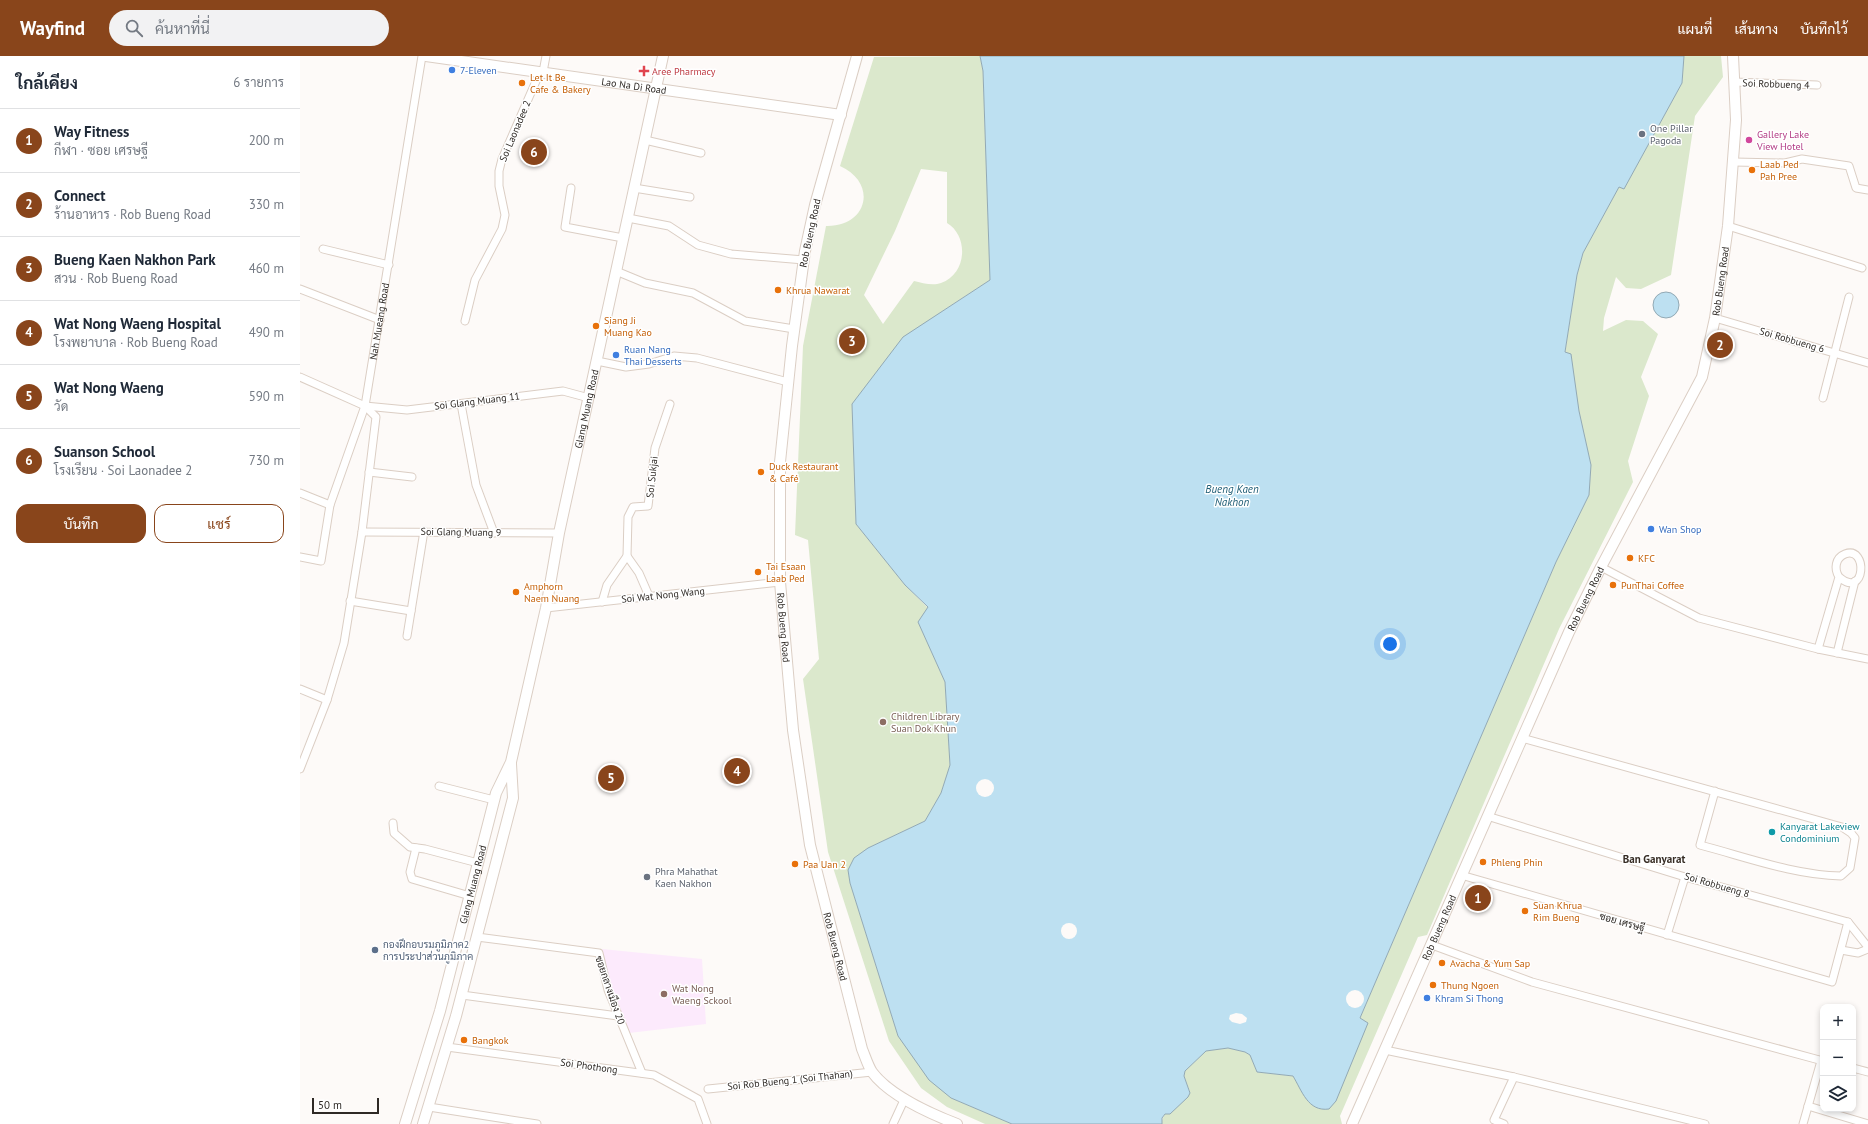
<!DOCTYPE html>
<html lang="th">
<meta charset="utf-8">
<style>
:root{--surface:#fff;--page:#f2f2f3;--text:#1f2937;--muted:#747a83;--line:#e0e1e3;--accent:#89451b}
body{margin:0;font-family:"PT Sans",Sarabun,sans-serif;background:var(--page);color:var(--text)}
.controls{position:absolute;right:12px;bottom:12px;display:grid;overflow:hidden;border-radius:8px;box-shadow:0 2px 6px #0003}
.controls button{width:36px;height:36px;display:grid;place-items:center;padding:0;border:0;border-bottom:1px solid var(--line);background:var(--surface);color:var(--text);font:20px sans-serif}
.scale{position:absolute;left:12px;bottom:10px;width:67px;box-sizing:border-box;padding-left:4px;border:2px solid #2e2925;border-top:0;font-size:11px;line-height:14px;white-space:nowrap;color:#2e2925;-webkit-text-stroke:3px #fff;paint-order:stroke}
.you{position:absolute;left:1090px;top:588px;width:14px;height:14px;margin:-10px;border:3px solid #fff;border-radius:50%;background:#1a73e8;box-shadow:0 0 0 6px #1a73e833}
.badge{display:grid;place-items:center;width:26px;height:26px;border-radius:50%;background:var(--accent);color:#fff;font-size:13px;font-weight:700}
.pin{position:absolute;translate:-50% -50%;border:2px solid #fff;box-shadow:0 1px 4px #0006}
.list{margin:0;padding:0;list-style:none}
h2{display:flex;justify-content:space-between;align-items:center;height:52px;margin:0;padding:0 16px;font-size:17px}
h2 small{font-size:13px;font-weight:400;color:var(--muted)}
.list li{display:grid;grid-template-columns:26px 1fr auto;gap:12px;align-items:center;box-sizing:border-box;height:64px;padding:0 16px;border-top:1px solid var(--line)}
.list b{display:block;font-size:15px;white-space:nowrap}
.list p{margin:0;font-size:13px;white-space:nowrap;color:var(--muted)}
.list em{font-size:13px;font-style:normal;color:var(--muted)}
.actions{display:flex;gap:8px;padding:12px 16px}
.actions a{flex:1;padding:9px 0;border:1px solid var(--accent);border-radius:12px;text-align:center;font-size:14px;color:var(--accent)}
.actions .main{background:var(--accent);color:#fff}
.icon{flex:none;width:22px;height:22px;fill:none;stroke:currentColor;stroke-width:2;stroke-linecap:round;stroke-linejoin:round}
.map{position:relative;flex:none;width:1568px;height:1068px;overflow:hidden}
header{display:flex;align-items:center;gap:24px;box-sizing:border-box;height:56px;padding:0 20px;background:var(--accent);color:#fff}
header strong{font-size:19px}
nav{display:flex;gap:22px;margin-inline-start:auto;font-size:14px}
.search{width:280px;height:36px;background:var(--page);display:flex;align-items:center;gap:10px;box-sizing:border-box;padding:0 14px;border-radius:22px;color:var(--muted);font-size:15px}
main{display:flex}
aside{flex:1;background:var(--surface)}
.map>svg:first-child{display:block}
.education{fill:#fceafc}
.green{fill:#dbe8cc;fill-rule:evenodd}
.water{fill:#bde0f1;stroke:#92a9b4}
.pier{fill:#fdfaf8}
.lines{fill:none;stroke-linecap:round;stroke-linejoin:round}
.street-casing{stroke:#dbcec4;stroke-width:9}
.secondary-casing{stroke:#dbcec4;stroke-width:12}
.street{stroke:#fff;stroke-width:7}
.secondary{stroke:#fff;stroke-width:10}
.shop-dot{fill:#3f7fe0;stroke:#fff;stroke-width:1.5}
.health-dot{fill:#e0444e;stroke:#fff;stroke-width:1.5}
.food-dot{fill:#e8710a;stroke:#fff;stroke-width:1.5}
.worship-dot{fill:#6b7280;stroke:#fff;stroke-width:1.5}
.hotel-dot{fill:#d1479c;stroke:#fff;stroke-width:1.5}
.education-dot{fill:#8d6e63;stroke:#fff;stroke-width:1.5}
.culture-dot{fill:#0f9aa8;stroke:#fff;stroke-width:1.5}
.service-dot{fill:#5c6f8a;stroke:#fff;stroke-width:1.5}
.labels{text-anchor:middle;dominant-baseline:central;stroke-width:3;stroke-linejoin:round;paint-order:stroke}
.shop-label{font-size:10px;fill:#366cbe;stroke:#fff;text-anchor:start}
.health-label{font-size:10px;fill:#be3a42;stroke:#fff;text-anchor:start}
.food-label{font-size:10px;fill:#c56008;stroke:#fff;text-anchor:start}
.street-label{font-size:10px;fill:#2e2925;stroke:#fff}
.worship-label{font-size:10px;fill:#5b616d;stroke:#fff;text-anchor:start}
.hotel-label{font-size:10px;fill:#b23c85;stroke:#fff;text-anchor:start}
.education-label{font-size:10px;fill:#785e54;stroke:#fff;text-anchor:start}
.culture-label{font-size:10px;fill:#0d838f;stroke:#fff;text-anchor:start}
.service-label{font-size:10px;fill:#4e5e75;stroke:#fff;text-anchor:start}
.water-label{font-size:11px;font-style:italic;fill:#205e76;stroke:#fff}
.neighbourhood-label{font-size:11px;font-weight:bold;fill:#362c24;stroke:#fff}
</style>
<header>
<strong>Wayfind</strong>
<div class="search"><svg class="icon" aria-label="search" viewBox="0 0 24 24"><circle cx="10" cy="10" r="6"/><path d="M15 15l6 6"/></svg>ค้นหาที่นี่</div>
<nav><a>แผนที่</a><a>เส้นทาง</a><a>บันทึกไว้</a></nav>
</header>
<main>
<aside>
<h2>ใกล้เคียง<small>6 รายการ</small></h2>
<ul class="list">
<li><span class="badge">1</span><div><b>Way Fitness</b><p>กีฬา · ซอย เศรษฐี</p></div><em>200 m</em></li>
<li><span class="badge">2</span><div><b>Connect</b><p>ร้านอาหาร · Rob Bueng Road</p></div><em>330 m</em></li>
<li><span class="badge">3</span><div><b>Bueng Kaen Nakhon Park</b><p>สวน · Rob Bueng Road</p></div><em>460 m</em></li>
<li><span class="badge">4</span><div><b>Wat Nong Waeng Hospital</b><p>โรงพยาบาล · Rob Bueng Road</p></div><em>490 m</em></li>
<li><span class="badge">5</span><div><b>Wat Nong Waeng</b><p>วัด</p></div><em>590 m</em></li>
<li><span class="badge">6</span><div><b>Suanson School</b><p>โรงเรียน · Soi Laonadee 2</p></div><em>730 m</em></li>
</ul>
<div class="actions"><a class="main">บันทึก</a><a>แชร์</a></div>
</aside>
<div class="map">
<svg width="1568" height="1068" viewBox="0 0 1568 1068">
<rect width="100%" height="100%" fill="#fdfaf8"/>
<path class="education" d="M 302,893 L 402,903 L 406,968 L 329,977 L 311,935 Z"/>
<g class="green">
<path d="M 680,0 L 683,15 L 690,224 L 644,254 L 552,348 L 556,468 L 605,529 L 628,552 L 618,566 L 645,626 L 650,709 L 641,737 L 625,765 L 568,792 L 548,814 L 550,827 L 598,980 L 651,1042 L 712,1068 L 685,1068 L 647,1051 L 621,1032 L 589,985 L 528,796 L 503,623 L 519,603 L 508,484 L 495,479 L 503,290 L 526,170 C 568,171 578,127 540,110 L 574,1 ZM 621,113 L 647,116 L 647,167 C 669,180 667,218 641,227 C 633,230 622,227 614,225 L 583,268 L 564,239 L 595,175 Z"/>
<path d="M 1384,0 L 1421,0 L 1423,21 L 1395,60 L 1371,219 L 1341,233 L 1326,232 L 1316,221 L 1304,262 L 1303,275 L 1326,264 L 1343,265 L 1358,278 L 1341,321 L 1349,340 L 1328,405 L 1333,426 L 1259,573 L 1127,879 L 1118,881 L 1040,1060 L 1042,1068 L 862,1068 C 861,1055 881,1044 890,1036 L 884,1020 L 885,1015 L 906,995 L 928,992 L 945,996 L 950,999 L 957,1016 L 993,1020 L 1008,1044 L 1068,967 L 1060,962 L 1256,506 L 1289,439 L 1291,409 L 1265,297 L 1277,219 L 1283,197 L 1319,130 L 1324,132 L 1382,27 Z"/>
</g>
<g class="water">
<path d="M 680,0 L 1384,0 L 1382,27 L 1324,133 L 1319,131 L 1283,197 L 1277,219 L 1265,296 L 1271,298 L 1279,355 L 1291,409 L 1289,439 L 1256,506 L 1060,962 L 1068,967 L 1036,1045 L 1029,1053 C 1008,1056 1002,1035 993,1020 L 957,1016 L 950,999 L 945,996 L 928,992 L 906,995 L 885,1015 L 884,1020 L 890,1037 L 888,1041 L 870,1058 L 865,1058 L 862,1062 L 862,1068 L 712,1068 L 651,1042 L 629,1024 L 598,980 L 550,827 L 548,814 L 554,802 L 568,792 L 625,765 L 641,737 L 650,709 L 645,626 L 618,566 L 628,551 L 605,529 L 556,468 L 552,348 L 603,281 L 690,224 L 683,15 Z"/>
<circle cx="1366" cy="249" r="13"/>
</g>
<g class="pier">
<circle cx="685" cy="732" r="9"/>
<circle cx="769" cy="875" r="8"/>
<circle cx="1055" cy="943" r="9"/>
<path d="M 936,957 L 942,958 L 947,962 L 946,966 L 940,968 L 932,966 L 929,963 L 930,959 Z"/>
</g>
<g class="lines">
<defs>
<g id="street">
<path d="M 243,16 L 246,0"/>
<path d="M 1434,26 L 1517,29"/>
<path d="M 345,84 L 401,97"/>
<path d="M 1434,106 L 1485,107 L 1502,103 L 1549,110 L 1556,132 L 1568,134"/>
<path d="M 271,132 L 265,171 L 323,182"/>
<path d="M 334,132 L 390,141"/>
<path d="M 328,162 L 369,170 L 398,189 L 431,198 L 504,204"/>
<path d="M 1428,170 L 1562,212"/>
<path d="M 23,193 L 89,209"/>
<path d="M 316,215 L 345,227 L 393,237 L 445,265 L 494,273"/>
<path d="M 0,233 L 80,264"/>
<path d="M 1415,262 L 1568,307"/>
<path d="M 165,265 L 175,224 L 202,173 L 205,159 L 199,130 L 199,115 L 202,103 L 240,16"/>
<path d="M 297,305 L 326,311 L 349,308 L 374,300 L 397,302 L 488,326"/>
<path d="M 0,321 L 65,350 L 107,354 L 263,335 L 289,342"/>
<path d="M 1523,342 L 1549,241"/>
<path d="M 161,348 L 176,429 L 194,477"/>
<path d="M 69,416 L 112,421"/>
<path d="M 0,437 L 30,449"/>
<path d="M 62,476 L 259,477"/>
<path d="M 327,500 L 339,517 L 349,540"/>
<path id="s1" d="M 0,501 L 21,505 L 30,449 L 65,350 L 122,0"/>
<path d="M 1301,511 L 1399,562 L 1518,593 L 1568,603"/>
<path d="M 50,545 L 111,555"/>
<path d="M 302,546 L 307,529 L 327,500 L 328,461 L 333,451 L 348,450 L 355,392 L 370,348"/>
<path d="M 246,552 L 480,526"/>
<path d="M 107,580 L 124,475"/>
<path d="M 1518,593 L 1539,521 C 1534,513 1535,502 1545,498 C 1568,489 1566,544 1539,521"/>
<path d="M 1537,597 L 1555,525"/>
<path d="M 0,633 L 27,644"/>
<path d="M 1222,682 L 1542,771 L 1551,777 L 1555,782 L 1550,812 L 1541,820 C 1494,819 1446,801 1400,789 L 1415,735"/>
<path d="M 0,713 L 27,644 L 44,587 L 62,476 L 76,361 L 65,350"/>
<path d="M 139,730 L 194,744"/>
<path d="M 1187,760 L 1385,821 L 1548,866 L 1568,891"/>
<path d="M 93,767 L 94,777 L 110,791 L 125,793 L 178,807"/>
<path d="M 116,792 L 110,816 L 112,823 L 170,840"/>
<path d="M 1161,819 L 1532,926 L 1548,866"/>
<path d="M 1367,879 L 1385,821"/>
<path d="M 177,881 L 299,897 L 308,934 L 342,1017"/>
<path d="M 1132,889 L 1232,926 L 1523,1005"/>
<path d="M 1541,894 L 1558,897 L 1568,893"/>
<path d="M 162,939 L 318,960"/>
<path d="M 147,991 L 354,1019 L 398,1043 L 407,1068"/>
<path d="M 1085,994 L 1214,1021 L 1405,1068"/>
<path d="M 1553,1012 L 1568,1016"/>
<path d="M 408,1033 L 572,1016"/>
<path d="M 1508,1050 L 1568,1068"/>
<path d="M 129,1051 L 237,1068"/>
<path d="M 593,1068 L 605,1042"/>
<path d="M 1204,1068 L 1194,1064 L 1214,1021"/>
<path d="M 1503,1068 L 1521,1005"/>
</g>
<g id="secondary">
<path id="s2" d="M 126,0 L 541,59"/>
<path id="s3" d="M 557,0 L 515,149 L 505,195 L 492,290 L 480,406 L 480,526 L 493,674 L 510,789 L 562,993 C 565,1000 568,1010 572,1016 C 589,1039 631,1058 657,1068"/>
<path id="s4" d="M 105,1068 L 140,955 L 196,737 L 211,706 L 246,552 L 259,477 L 363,0"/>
<path d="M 123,1068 L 156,960 L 213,742 L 211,708"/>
<path id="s5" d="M 1052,1068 L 1269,576 L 1301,511 L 1402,321 L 1415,262 L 1428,170 L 1436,64 L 1433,0"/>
</g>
</defs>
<use href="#street" class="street-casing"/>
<use href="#secondary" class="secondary-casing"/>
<use href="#street" class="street"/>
<use href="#secondary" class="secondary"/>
</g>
<g class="shop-dot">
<circle cx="152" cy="14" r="4"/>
<circle cx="316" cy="299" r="4"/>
<circle cx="1351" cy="473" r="4"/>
<circle cx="1127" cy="942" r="4"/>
</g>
<path class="health-dot" d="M342 9h4v4h4v4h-4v4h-4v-4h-4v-4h4z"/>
<g class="food-dot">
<circle cx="222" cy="27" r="4"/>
<circle cx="1452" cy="114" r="4"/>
<circle cx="478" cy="234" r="4"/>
<circle cx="296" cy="270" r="4"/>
<circle cx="461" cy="416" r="4"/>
<circle cx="1330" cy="502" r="4"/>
<circle cx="458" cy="516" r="4"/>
<circle cx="1313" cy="529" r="4"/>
<circle cx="216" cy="536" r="4"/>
<circle cx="1183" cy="806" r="4"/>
<circle cx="495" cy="808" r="4"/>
<circle cx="1225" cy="855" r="4"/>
<circle cx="1142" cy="907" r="4"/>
<circle cx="1133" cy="929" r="4"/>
<circle cx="164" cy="984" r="4"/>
</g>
<g class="worship-dot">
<circle cx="1342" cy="78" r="4"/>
<circle cx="347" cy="821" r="4"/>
</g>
<circle class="hotel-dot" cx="1449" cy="84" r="4"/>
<g class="education-dot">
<circle cx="583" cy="666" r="4"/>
<circle cx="364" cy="938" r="4"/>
</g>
<circle class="culture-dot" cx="1472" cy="776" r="4"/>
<circle class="service-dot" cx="75" cy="894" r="4"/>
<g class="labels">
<g class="shop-label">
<text x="160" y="14">7-Eleven</text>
<text x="324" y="293">Ruan Nang<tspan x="324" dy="12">Thai Desserts</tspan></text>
<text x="1359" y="473">Wan Shop</text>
<text x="1135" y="942">Khram Si Thong</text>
</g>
<g class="health-label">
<text x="352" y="15">Aree Pharmacy</text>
</g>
<g class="food-label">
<text x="230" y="21">Let It Be<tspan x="230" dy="12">Cafe &amp; Bakery</tspan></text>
<text x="1460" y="108">Laab Ped<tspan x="1460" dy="12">Pah Pree</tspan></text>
<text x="486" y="234">Khrua Nawarat</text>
<text x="304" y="264">Siang Ji<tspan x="304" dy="12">Muang Kao</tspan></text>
<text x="469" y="410">Duck Restaurant<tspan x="469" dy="12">&amp; Café</tspan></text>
<text x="1338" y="502">KFC</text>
<text x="466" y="510">Tai Esaan<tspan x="466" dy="12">Laab Ped</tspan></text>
<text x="1321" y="529">PunThai Coffee</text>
<text x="224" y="530">Amphorn<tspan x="224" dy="12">Naem Nuang</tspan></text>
<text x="1191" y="806">Phleng Phin</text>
<text x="503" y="808">Paa Uan 2</text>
<text x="1233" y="849">Suan Khrua<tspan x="1233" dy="12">Rim Bueng</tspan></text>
<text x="1150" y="907">Avacha &amp; Yum Sap</text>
<text x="1141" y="929">Thung Ngoen</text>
<text x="172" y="984">Bangkok</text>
</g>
<g class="street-label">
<text transform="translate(1476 28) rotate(2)">Soi Robbueng 4</text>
<text stroke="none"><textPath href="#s2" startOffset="210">Lao Na Di Road</textPath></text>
<text transform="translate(215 75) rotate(-67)">Soi Laonadee 2</text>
<text transform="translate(510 177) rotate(-78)">Rob Bueng Road</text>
<text stroke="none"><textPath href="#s5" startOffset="923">Rob Bueng Road</textPath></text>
<text stroke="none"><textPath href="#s1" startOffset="269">Nah Mueang Road</textPath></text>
<text transform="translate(1492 284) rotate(16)">Soi Robbueng 6</text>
<text transform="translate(177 345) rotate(-7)">Soi Glang Muang 11</text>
<text stroke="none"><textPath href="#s4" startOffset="739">Glang Muang Road</textPath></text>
<text transform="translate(352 421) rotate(-84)">Soi Sukjai</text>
<text transform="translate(161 476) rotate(1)">Soi Glang Muang 9</text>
<text transform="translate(363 539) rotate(-6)">Soi Wat Nong Wang</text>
<text stroke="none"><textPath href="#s5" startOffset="575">Rob Bueng Road</textPath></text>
<text stroke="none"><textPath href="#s3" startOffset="580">Rob Bueng Road</textPath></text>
<text stroke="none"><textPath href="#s4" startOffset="249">Glang Muang Road</textPath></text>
<text transform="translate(1417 829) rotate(16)">Soi Robbueng 8</text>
<text transform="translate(1322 866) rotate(16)">ซอย เศรษฐี</text>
<text stroke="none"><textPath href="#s5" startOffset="215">Rob Bueng Road</textPath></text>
<text stroke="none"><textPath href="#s3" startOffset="904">Rob Bueng Road</textPath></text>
<text transform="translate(310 934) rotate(71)">ซอยกลางเมือง 20</text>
<text transform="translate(289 1010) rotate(8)">Soi Phothong</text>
<text transform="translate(490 1024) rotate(-6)">Soi Rob Bueng 1 (Soi Thahan)</text>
</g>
<g class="worship-label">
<text x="1350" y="72">One Pillar<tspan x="1350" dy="12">Pagoda</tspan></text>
<text x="355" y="815">Phra Mahathat<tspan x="355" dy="12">Kaen Nakhon</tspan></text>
</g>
<g class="hotel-label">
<text x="1457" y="78">Gallery Lake<tspan x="1457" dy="12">View Hotel</tspan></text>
</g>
<g class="education-label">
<text x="591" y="660">Children Library<tspan x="591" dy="12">Suan Dok Khun</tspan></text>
<text x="372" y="932">Wat Nong<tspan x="372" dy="12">Waeng Sckool</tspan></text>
</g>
<g class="culture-label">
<text x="1480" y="770">Kanyarat Lakeview<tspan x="1480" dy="12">Condominium</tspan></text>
</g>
<g class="service-label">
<text x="83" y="888">กองฝึกอบรมภูมิภาค2<tspan x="83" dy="12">การประปาส่วนภูมิภาค</tspan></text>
</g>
<g class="water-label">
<text x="932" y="433">Bueng Kaen<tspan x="932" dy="13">Nakhon</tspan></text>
</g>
<g class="neighbourhood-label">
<text x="1354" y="803">Ban Ganyarat</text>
</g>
</g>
</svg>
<div class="controls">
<button>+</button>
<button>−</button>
<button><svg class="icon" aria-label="layers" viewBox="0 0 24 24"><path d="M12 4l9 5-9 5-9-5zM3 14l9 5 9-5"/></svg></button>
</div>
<div class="scale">50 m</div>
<div class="you"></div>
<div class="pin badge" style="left:1178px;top:842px">1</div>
<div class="pin badge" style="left:1420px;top:289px">2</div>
<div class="pin badge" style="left:552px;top:285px">3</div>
<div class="pin badge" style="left:437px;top:715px">4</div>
<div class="pin badge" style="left:311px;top:722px">5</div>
<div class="pin badge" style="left:234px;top:96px">6</div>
</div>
</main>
